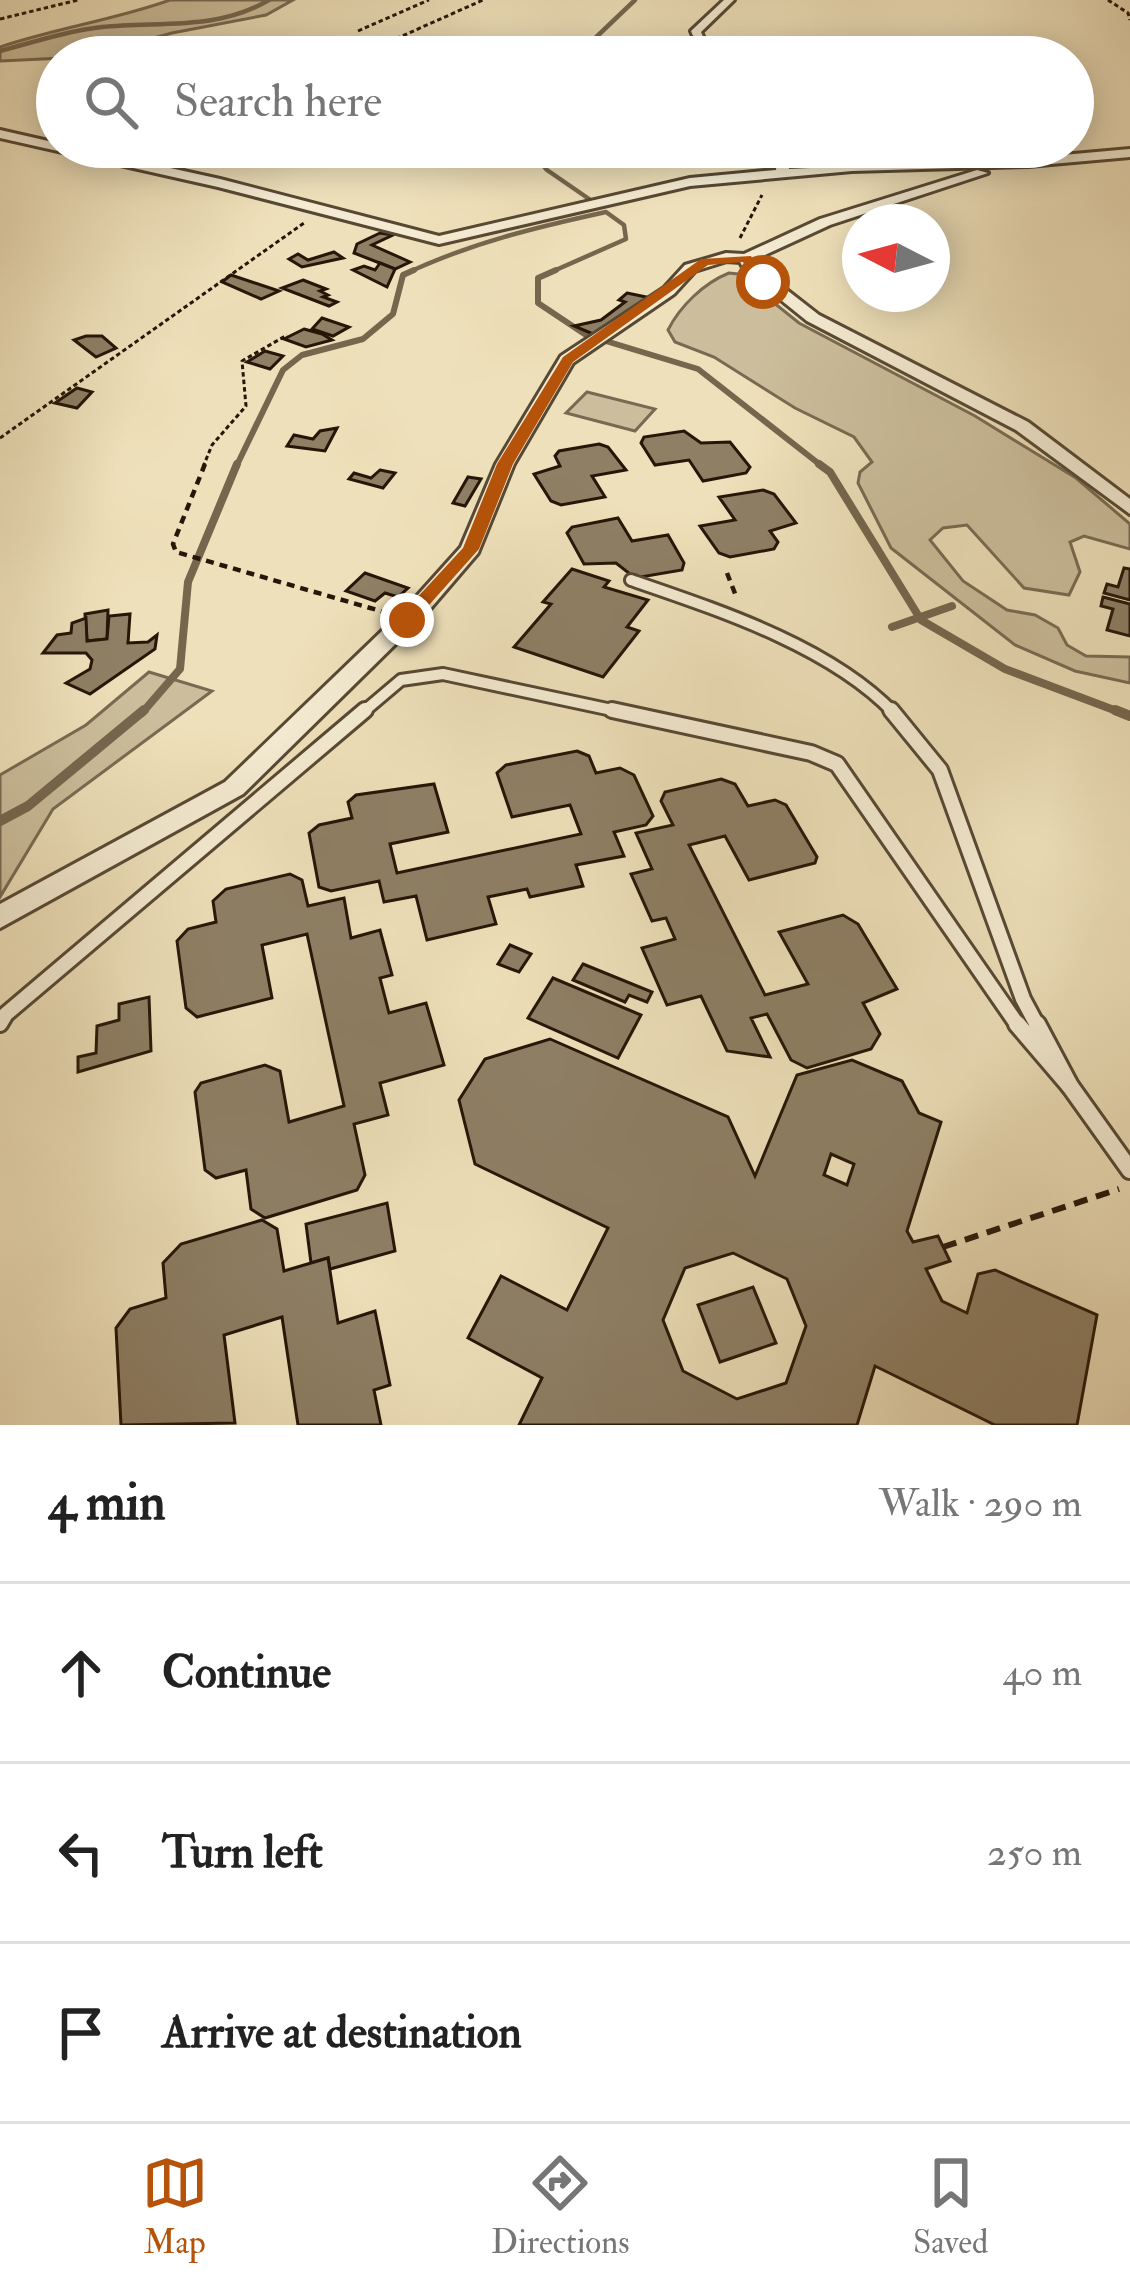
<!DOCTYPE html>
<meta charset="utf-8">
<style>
:root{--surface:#fff;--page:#f2f2f2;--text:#222;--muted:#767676;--line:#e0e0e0;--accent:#b45309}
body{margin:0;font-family:"IM FELL Double Pica",serif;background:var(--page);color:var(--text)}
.compass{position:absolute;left:842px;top:204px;width:108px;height:108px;border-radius:50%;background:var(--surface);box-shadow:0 6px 30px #0003;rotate:276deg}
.stop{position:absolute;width:36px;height:36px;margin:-27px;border:9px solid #b45309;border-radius:50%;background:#fff}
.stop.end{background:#b45309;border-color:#fff;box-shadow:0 3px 12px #0008}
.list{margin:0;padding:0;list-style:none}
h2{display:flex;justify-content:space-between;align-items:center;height:156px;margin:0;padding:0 48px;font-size:51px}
h2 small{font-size:39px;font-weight:400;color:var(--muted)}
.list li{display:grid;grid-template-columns:78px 1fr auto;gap:36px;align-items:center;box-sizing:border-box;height:180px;padding:0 48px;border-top:3px solid var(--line)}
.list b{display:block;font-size:45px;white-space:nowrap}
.list em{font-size:39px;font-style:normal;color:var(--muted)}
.icon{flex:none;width:66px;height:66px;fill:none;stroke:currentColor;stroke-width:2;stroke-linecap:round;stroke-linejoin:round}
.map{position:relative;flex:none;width:1130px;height:1425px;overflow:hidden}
.search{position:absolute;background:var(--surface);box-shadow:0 6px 30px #0003;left:36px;right:36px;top:36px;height:132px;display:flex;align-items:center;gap:30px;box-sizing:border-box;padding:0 42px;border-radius:66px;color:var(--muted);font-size:45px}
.sheet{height:696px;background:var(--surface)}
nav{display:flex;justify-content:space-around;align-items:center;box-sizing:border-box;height:168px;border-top:3px solid var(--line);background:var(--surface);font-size:33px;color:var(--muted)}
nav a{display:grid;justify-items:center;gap:6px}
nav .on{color:var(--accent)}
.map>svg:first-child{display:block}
.green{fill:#ccbe9c;stroke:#786a52;stroke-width:3}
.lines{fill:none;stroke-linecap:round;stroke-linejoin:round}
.stream-far3{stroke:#75664e;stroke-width:4.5}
.stream-far2{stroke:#75664e;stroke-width:6}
.stream-far1{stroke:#75664e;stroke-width:8}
.stream{stroke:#75664e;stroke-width:10}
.building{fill:#8e7f65;stroke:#251608;stroke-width:3;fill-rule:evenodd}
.service-far2-casing{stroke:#574834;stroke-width:16}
.service-far1-casing{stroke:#574834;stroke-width:20}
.service-casing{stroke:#574834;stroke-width:22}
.minor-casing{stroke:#574834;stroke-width:6}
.path-far2{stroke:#251608;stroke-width:3;stroke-dasharray:4.5 3;stroke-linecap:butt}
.path-far1{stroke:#251608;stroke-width:4.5;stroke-dasharray:8 6;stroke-linecap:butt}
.path{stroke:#251608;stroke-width:6;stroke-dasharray:14 9;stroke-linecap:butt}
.service-far2{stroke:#f4ebd2;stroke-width:10}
.service-far1{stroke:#f4ebd2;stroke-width:14}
.service{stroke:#f4ebd2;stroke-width:16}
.minor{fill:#f4ebd2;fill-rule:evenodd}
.route{fill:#b45309}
</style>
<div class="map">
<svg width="1130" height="1425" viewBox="0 0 1130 1425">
<rect width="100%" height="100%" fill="#eee0ba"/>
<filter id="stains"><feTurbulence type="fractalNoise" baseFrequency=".00167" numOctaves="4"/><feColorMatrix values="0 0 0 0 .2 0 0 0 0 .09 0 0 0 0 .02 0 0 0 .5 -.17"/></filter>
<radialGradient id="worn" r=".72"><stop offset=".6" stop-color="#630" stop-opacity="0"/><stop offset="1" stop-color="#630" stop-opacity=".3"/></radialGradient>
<g class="green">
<path d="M 170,0 L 293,0 L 266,15 L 172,33 L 85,57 L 0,61 L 0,47 C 56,28 114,20 170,0 Z"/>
<path d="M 729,273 L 738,274 L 799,323 L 975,416 L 1076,478 L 1130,524 L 1130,549 L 1084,536 L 1070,542 L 1080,572 L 1069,595 L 1024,588 L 967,525 L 943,528 L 930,540 L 963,581 L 1007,610 L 1035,615 L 1058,628 L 1067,645 L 1086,656 L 1130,657 L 1130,683 L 1075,671 L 1015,645 L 891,548 L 858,483 L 860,472 L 872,462 L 854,437 L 795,408 L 714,357 L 675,342 L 668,330 C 680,306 704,283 729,273 Z"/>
<path d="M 587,392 L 655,409 L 635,431 L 566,413 Z"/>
<path d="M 149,672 L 212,691 L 53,809 L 0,897 L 0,775 L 86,725 Z"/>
</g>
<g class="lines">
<g class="stream-far3">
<path d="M 0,51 C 34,42 67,31 102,27 C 161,21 216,31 269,0"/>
<path d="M 591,57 L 587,52 L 590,43 L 635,0"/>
<path d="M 528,147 L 547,170 L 592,201"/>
<path d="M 407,273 C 471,243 537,227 606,212 L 624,225 L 626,239 L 549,273"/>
</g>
<g class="stream-far2">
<path d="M 556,270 L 538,278 L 538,303 L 586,335 L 698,369 L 823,467"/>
<path d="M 236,467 L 283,370 L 302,355 L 363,339 L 393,314 L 403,275 L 414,270"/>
</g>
<g class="stream-far1">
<path d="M 819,464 L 830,472 L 921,620 L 1005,669 L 1122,713"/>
<path d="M 892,627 L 952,606"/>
<path d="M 142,713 L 180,669 L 188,582 L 237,464"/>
</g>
<g class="stream">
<path d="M 1115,710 L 1130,716"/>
<path d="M 0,821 L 28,806 L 144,710"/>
</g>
</g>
<g class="building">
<path d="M 889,151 L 922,159 L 853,164 L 848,159 L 877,158 L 873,153 Z"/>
<path d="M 380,233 L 393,235 L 372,245 L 410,262 L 395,269 L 354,253 L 357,244 Z"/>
<path d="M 334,252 L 343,258 L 302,267 L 289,259 L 298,254 L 308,260 Z"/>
<path d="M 380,263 L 395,269 L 387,287 L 353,270 L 364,266 L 375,270 Z"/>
<path d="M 231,275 L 279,291 L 261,299 L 222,282 Z"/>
<path d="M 303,280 L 326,289 L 320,291 L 328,295 L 323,297 L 337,302 L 329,306 L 282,288 Z"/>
<path d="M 627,293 L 651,298 L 593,334 L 574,326 L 601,320 L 625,302 L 619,300 Z"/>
<path d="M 322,318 L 349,327 L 333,336 L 312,329 Z"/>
<path d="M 304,329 L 322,334 L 332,340 L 306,347 L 284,339 Z"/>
<path d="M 86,336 L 102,336 L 116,348 L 96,357 L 74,340 Z"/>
<path d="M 265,351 L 283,356 L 270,369 L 247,362 Z"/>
<path d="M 77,388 L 92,392 L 77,408 L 55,403 Z"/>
<path d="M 337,428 L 325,451 L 287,446 L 294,435 L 313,439 L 320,431 Z"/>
<path d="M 684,431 L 701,443 L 730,442 L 750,467 L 746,473 L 703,481 L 689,460 L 655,465 L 641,443 L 644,437 Z"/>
<path d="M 599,444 L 608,447 L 626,470 L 592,476 L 605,497 L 561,505 L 551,501 L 534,474 L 560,466 L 555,456 L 559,451 Z"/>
<path d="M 380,470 L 395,473 L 383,488 L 349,479 L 354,473 L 371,478 Z"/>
<path d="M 468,477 L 481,479 L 465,506 L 453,503 Z"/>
<path d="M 763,490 L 774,494 L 796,523 L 770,531 L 778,542 L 774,549 L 730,557 L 719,553 L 700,526 L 735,520 L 719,497 Z"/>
<path d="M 618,518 L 632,541 L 668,535 L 684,563 L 682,570 L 635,578 L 616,563 L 584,564 L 567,533 L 572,527 Z"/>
<path d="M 1124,568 L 1130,569 L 1130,600 L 1104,593 L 1107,584 L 1118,587 Z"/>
<path d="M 572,569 L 609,581 L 604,587 L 648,600 L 627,627 L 639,631 L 603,677 L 514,647 L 551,604 L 543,602 Z"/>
<path d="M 365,573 L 408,588 L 398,597 L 385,593 L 375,601 L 346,591 Z"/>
<path d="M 1103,597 L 1130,604 L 1130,636 L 1107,630 L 1113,609 L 1101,606 Z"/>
<path d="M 108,610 L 107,639 L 87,641 L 85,614 Z"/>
<path d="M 130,614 L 128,643 L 148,642 L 157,635 L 155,649 L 90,694 L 66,683 L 90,669 L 92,660 L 86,653 L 43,653 L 57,635 L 71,633 L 72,623 L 86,618 L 87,641 L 107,639 L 109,616 Z"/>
<path d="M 577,751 L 589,756 L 596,773 L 620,768 L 634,775 L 653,816 L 646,825 L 614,832 L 624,856 L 576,865 L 583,886 L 530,897 L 527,889 L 488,897 L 496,924 L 427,940 L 416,896 L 384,902 L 379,881 L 331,891 L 319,887 L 309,833 L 319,825 L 352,818 L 348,802 L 356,795 L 434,784 L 448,832 L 390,844 L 397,873 L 581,834 L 570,805 L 512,817 L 497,773 L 506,765 Z"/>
<path d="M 721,779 L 735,784 L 748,806 L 775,800 L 786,805 L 817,857 L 815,863 L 749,880 L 725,836 L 689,845 L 765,995 L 808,984 L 779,932 L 843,915 L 858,924 L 897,989 L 863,1003 L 880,1034 L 871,1049 L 807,1068 L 791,1060 L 767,1014 L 751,1018 L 770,1057 L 727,1051 L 701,996 L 667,1005 L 642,948 L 675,939 L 666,918 L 652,921 L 631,874 L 652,869 L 636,833 L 673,825 L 661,801 L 665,792 Z"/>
<path d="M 290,874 L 302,880 L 308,906 L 344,898 L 351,938 L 380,930 L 392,975 L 380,978 L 389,1013 L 426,1003 L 444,1065 L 380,1083 L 388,1115 L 354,1124 L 365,1175 L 357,1190 L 265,1218 L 251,1209 L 246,1170 L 216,1178 L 205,1170 L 195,1092 L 201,1083 L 265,1065 L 280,1071 L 289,1122 L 344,1106 L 307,934 L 262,945 L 272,998 L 197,1017 L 186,1008 L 177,941 L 188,929 L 216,922 L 213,901 L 226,889 Z"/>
<path d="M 510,945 L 531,954 L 519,972 L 498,964 Z"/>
<path d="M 583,964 L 652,992 L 647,1002 L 629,995 L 625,1002 L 573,980 Z"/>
<path d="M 553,978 L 641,1015 L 618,1058 L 528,1018 Z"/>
<path d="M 149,997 L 151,1051 L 78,1072 L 78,1057 L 96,1053 L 97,1026 L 119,1020 L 119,1004 Z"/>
<path d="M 550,1039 L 728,1117 L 755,1176 L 797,1075 L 852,1060 L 902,1081 L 919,1113 L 941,1122 L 907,1231 L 913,1242 L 938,1236 L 950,1261 L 926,1269 L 942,1301 L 967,1313 L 978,1274 L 995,1270 L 1097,1315 L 1077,1425 L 995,1425 L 875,1366 L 857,1425 L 519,1425 L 542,1378 L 468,1338 L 501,1276 L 567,1310 L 608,1228 L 475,1164 L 459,1100 L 485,1059 ZM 831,1154 L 854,1164 L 847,1185 L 824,1175 ZM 733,1253 L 787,1279 L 806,1326 L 786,1383 L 737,1399 L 683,1371 L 663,1320 L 685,1268 Z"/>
<path d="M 387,1203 L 395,1251 L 330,1269 L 328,1258 L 311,1263 L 306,1224 Z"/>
<path d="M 262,1220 L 277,1229 L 284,1271 L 328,1258 L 338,1323 L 375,1311 L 390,1385 L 374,1390 L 381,1425 L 298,1425 L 282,1317 L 224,1335 L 235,1423 L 121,1425 L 116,1328 L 130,1309 L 166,1298 L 163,1263 L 181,1244 Z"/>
<path d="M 753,1287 L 776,1343 L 720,1362 L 698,1305 Z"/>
</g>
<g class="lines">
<defs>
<g id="service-far2">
<path d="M 631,580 C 718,610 830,646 894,713"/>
<path d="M 362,713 L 401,680 L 443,674 L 626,713"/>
</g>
<g id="service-far1">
<path d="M 612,710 L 811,753 L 837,764 L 1019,1027"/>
<path d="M 891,710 L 940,770 L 1023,999 L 1038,1027"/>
<path d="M 0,1024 L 6,1014 L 365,710"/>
</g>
<g id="service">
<path d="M 1017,1024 L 1070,1086"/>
<path d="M 1037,1024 L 1070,1086 L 1130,1170"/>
</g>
<g id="minor">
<path d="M 724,0 L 734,0 L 701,32 L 712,57 L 702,57 L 691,31 Z"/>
<path d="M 0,130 L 57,143 L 57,147 L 75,147 L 220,179 L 439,236 L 690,178 L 776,170 L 778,147 L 790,147 L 789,169 L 1029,158 L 1130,149 L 1130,157 L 1029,166 L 852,171 L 690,186 L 439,244 L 218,187 L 0,138 Z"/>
<path d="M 977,170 L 988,173 L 830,225 L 754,260 L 756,266 L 819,315 L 1028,422 L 1130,499 L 1130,514 L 1016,430 L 807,321 L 745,271 L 740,262 L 727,261 L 695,271 L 674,294 L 573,363 L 514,464 L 478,553 L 424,616 L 243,794 L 0,928 L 0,904 L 225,782 L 408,606 L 461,547 L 496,464 L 561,356 L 664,288 L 685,265 L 726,253 L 744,254 L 820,219 Z"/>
</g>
</defs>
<use href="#service-far2" class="service-far2-casing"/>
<use href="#service-far1" class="service-far1-casing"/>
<use href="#service" class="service-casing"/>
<use href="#minor" class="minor-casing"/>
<g class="path-far2">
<path d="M 1108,0 L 1128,13 L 1130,20"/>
<path d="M 0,19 L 78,0"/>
<path d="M 358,31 L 429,0"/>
<path d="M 355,57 L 483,0"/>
<path d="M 740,238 L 762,195"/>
<path d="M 0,438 L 304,223"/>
<path d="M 203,467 L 212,445 L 246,406 L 242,361 L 287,335"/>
</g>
<g class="path-far1">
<path d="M 205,464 L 173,544 L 176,552 L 384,612"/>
<path d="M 727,573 L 736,596"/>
</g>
<path class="path" d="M 943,1247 L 1119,1189"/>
<use href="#service-far2" class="service-far2"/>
<use href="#service-far1" class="service-far1"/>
<use href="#service" class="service"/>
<use href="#minor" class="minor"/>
</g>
<path class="route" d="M 751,256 L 767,285 L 759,285 L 743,262 L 708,265 L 573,362 L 513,464 L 479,549 L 413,623 L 400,623 L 400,616 L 463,548 L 497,464 L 563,357 L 701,259 Z"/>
<rect width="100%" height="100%" filter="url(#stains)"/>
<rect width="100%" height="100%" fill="url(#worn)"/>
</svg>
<svg class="compass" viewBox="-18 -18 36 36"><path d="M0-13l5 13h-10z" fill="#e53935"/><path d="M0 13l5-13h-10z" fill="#767676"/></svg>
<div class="stop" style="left:763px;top:282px"></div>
<div class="stop end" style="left:407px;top:620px"></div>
<div class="search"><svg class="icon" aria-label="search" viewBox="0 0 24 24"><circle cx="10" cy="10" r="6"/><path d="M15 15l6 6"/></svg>Search here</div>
</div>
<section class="sheet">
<h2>4 min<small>Walk · 290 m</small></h2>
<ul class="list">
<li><svg class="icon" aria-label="ahead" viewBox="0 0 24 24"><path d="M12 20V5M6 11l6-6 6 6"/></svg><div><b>Continue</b></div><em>40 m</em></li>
<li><svg class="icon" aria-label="left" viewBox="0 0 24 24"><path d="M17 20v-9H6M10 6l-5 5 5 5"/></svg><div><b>Turn left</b></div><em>250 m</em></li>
<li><svg class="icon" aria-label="arrive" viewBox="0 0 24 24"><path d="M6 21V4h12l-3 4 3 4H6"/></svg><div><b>Arrive at destination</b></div></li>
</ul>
</section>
<nav>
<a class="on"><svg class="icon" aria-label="map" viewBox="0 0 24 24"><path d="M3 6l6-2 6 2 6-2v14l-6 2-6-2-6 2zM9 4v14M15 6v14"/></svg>Map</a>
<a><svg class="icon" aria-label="directions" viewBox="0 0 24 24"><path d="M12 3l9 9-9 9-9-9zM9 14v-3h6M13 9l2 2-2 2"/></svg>Directions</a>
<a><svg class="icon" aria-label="saved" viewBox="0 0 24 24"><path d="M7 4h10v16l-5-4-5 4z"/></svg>Saved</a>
</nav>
